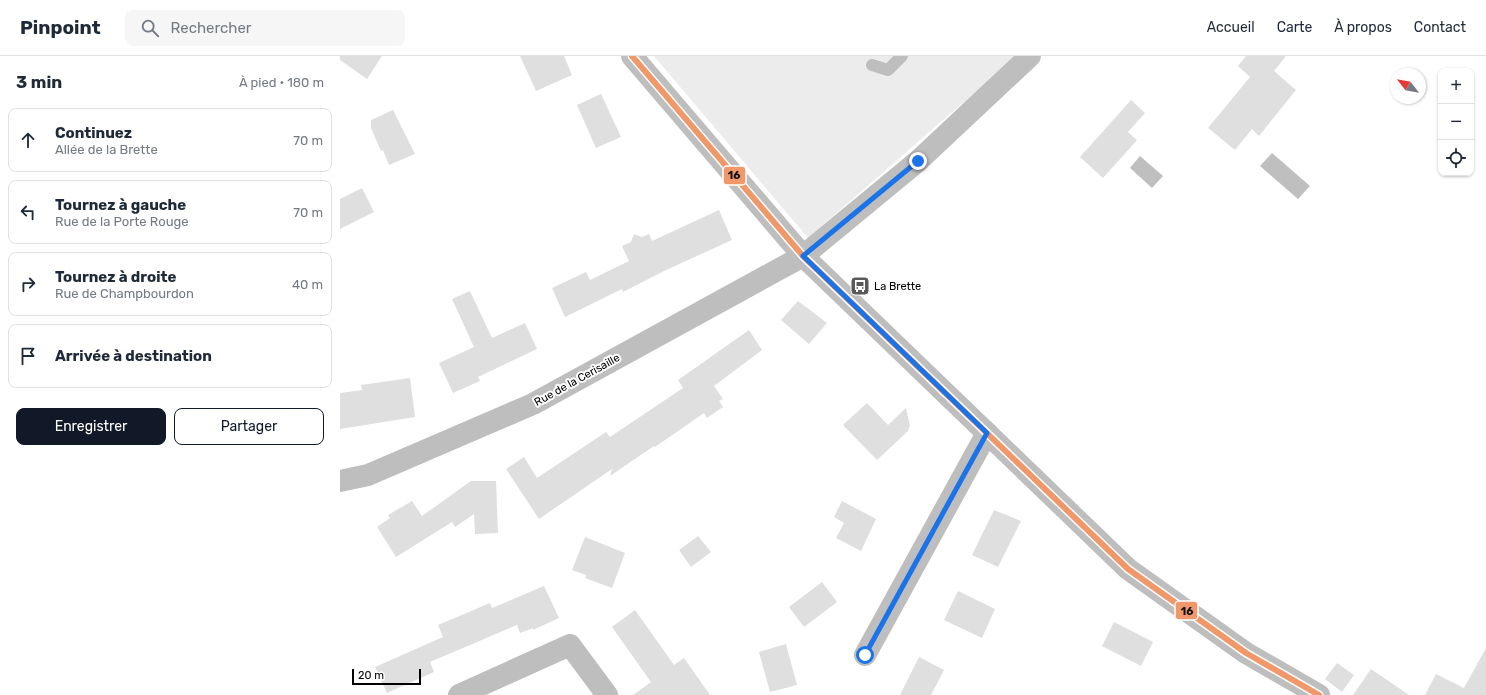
<!DOCTYPE html>
<html lang="fr">
<meta charset="utf-8">
<style>
:root{--surface:#fff;--page:#f6f6f7;--text:#1f2937;--muted:#747a83;--line:#e0e1e3;--accent:#111827}
body{margin:0;font-family:Rubik,sans-serif;background:var(--page);color:var(--text)}
.controls{position:absolute;right:12px;top:12px;display:grid;overflow:hidden;border-radius:8px;box-shadow:0 1px 3px #0004}
.controls button{width:36px;height:36px;display:grid;place-items:center;padding:0;border:0;border-bottom:1px solid var(--line);background:var(--surface);color:var(--text);font:20px sans-serif}
.compass{position:absolute;left:1050px;top:12px;width:36px;height:36px;border-radius:50%;background:var(--surface);box-shadow:0 1px 3px #0004;rotate:301deg}
.scale{position:absolute;left:12px;bottom:10px;width:69px;box-sizing:border-box;padding-left:4px;border:2px solid #000;border-top:0;font-size:11px;line-height:14px;white-space:nowrap;color:#000;-webkit-text-stroke:3px #fff;paint-order:stroke}
.stop{position:absolute;width:12px;height:12px;margin:-9px;border:3px solid #1a73e8;border-radius:50%;background:#fff}
.stop.end{background:#1a73e8;border-color:#fff;box-shadow:0 1px 4px #0008}
.list{margin:0;padding:0;list-style:none}
h2{display:flex;justify-content:space-between;align-items:center;height:52px;margin:0;padding:0 16px;font-size:17px}
h2 small{font-size:13px;font-weight:400;color:var(--muted)}
.list li{display:grid;grid-template-columns:26px 1fr auto;gap:12px;align-items:center;box-sizing:border-box;height:64px;margin:0 8px 8px;padding:0 8px;border:1px solid var(--line);border-radius:8px}
.list b{display:block;font-size:15px;white-space:nowrap}
.list p{margin:0;font-size:13px;white-space:nowrap;color:var(--muted)}
.list em{font-size:13px;font-style:normal;color:var(--muted)}
.actions{display:flex;gap:8px;padding:12px 16px}
.actions a{flex:1;padding:9px 0;border:1px solid var(--accent);border-radius:8px;text-align:center;font-size:14px;color:var(--accent)}
.actions .main{background:var(--accent);color:#fff}
.icon{flex:none;width:22px;height:22px;fill:none;stroke:currentColor;stroke-width:2;stroke-linecap:round;stroke-linejoin:round}
.map{position:relative;flex:none;width:1146px;height:639px;overflow:hidden}
header{display:flex;align-items:center;gap:24px;box-sizing:border-box;height:56px;padding:0 20px;background:var(--surface);border-bottom:1px solid var(--line)}
header strong{font-size:19px}
nav{display:flex;gap:22px;margin-inline-start:auto;font-size:14px}
.search{width:280px;height:36px;background:var(--page);display:flex;align-items:center;gap:10px;box-sizing:border-box;padding:0 14px;border-radius:8px;color:var(--muted);font-size:15px}
main{display:flex}
aside{flex:1;background:var(--surface)}
.map>svg:first-child{display:block}
.green{fill:#ececec}
.water{fill:#bfbfbf}
.building{fill:#dfdfdf}
.lines{fill:none;stroke-linecap:round;stroke-linejoin:round}
.service{stroke:#bebebe;stroke-width:12}
.minor{stroke:#bebebe;stroke-width:22}
.tertiary{stroke:#bebebe;stroke-width:22}
.bus-1-casing{stroke:#fff;stroke-width:9}
.bus-1{stroke:#f0986a;stroke-width:6}
.route{stroke:#1a73e8;stroke-width:5}
.labels{text-anchor:middle;dominant-baseline:central;stroke-width:4;stroke-linejoin:round;paint-order:stroke}
.poi-label{font-size:11px;fill:#000;stroke:#fff;text-anchor:start}
.street-label{font-size:11px;fill:#000;stroke:#fff}
.line-badge{stroke:#fff;stroke-width:1.5}
.pale-badge-label{font-size:11px;text-anchor:middle;font-weight:bold;fill:#111}
</style>
<header>
<strong>Pinpoint</strong>
<div class="search"><svg class="icon" aria-label="search" viewBox="0 0 24 24"><circle cx="10" cy="10" r="6"/><path d="M15 15l6 6"/></svg>Rechercher</div>
<nav><a>Accueil</a><a>Carte</a><a>À propos</a><a>Contact</a></nav>
</header>
<main>
<aside>
<h2>3 min<small>À pied · 180 m</small></h2>
<ul class="list">
<li><svg class="icon" aria-label="ahead" viewBox="0 0 24 24"><path d="M12 20V5M6 11l6-6 6 6"/></svg><div><b>Continuez</b><p>Allée de la Brette</p></div><em>70 m</em></li>
<li><svg class="icon" aria-label="left" viewBox="0 0 24 24"><path d="M17 20v-9H6M10 6l-5 5 5 5"/></svg><div><b>Tournez à gauche</b><p>Rue de la Porte Rouge</p></div><em>70 m</em></li>
<li><svg class="icon" aria-label="right" viewBox="0 0 24 24"><path d="M7 20v-9h11M14 6l5 5-5 5"/></svg><div><b>Tournez à droite</b><p>Rue de Champbourdon</p></div><em>40 m</em></li>
<li><svg class="icon" aria-label="arrive" viewBox="0 0 24 24"><path d="M6 21V4h12l-3 4 3 4H6"/></svg><div><b>Arrivée à destination</b></div></li>
</ul>
<div class="actions"><a class="main">Enregistrer</a><a>Partager</a></div>
</aside>
<div class="map">
<svg width="1146" height="639" viewBox="0 0 1146 639">
<rect width="100%" height="100%" fill="#fff"/>
<path class="green" d="M 314,0 L 680,0 L 611,57 L 468,182 Z"/>
<g class="water">
<path d="M 932,97 L 970,130 L 958,143 L 920,110 Z"/>
<path d="M 800,100 L 823,120 L 812,132 L 790,112 Z"/>
</g>
<g class="building">
<path d="M 0,0 L 42,0 L 27,23 L 0,4 Z"/>
<path d="M 180,0 L 224,0 L 232,19 L 196,35 Z"/>
<path d="M 906,0 L 946,0 L 934,15 L 956,34 L 919,80 L 912,73 L 895,94 L 868,72 L 910,21 L 898,10 Z"/>
<path d="M 261,38 L 281,81 L 256,92 L 237,49 Z"/>
<path d="M 791,44 L 805,57 L 788,76 L 797,84 L 763,122 L 740,101 Z"/>
<path d="M 53,54 L 75,98 L 49,109 L 43,94 L 41,95 L 31,72 L 31,64 Z"/>
<path d="M 22,132 L 34,156 L 0,173 L 0,143 Z"/>
<path d="M 379,154 L 392,184 L 324,215 L 283,236 L 282,233 L 225,261 L 212,232 L 246,216 L 250,224 L 289,205 L 282,190 L 291,186 L 294,178 L 302,181 L 309,178 L 312,185 Z"/>
<path d="M 130,235 L 152,282 L 185,267 L 197,293 L 138,321 L 140,325 L 113,337 L 99,307 L 134,291 L 112,243 Z"/>
<path d="M 458,245 L 487,267 L 469,288 L 441,264 Z"/>
<path d="M 409,274 L 422,294 L 374,330 L 383,343 L 379,345 L 383,351 L 367,362 L 364,357 L 315,391 L 314,390 L 270,420 L 272,413 L 199,463 L 166,413 L 184,401 L 197,422 L 266,376 L 270,381 L 343,332 L 338,324 Z"/>
<path d="M 70,322 L 75,361 L 0,373 L 0,337 L 22,334 L 21,329 Z"/>
<path d="M 527,347 L 548,369 L 566,352 L 570,370 L 568,375 L 537,404 L 503,369 Z"/>
<path d="M 131,425 L 156,425 L 158,477 L 135,478 L 134,458 L 115,471 L 112,466 L 56,501 L 37,471 L 50,462 L 48,459 L 72,445 L 82,460 Z"/>
<path d="M 502,445 L 536,463 L 521,495 L 496,482 L 504,467 L 494,461 Z"/>
<path d="M 654,454 L 681,465 L 658,511 L 632,499 Z"/>
<path d="M 358,480 L 371,496 L 351,511 L 339,494 Z"/>
<path d="M 245,481 L 285,497 L 272,532 L 245,522 L 246,519 L 232,514 Z"/>
<path d="M 482,526 L 497,546 L 464,571 L 449,551 Z"/>
<path d="M 204,530 L 219,562 L 193,574 L 193,572 L 180,577 L 177,569 L 90,606 L 94,616 L 47,637 L 35,611 L 103,581 L 98,569 L 150,547 L 152,552 Z"/>
<path d="M 618,535 L 655,553 L 642,582 L 604,564 Z"/>
<path d="M 295,554 L 334,609 L 344,602 L 370,639 L 293,639 L 311,626 L 272,571 Z"/>
<path d="M 774,566 L 813,586 L 801,610 L 762,590 Z"/>
<path d="M 446,588 L 457,629 L 430,636 L 419,596 Z"/>
<path d="M 1146,592 L 1146,639 L 1085,639 L 1096,618 L 1124,632 Z"/>
<path d="M 579,601 L 604,614 L 591,639 L 560,639 Z"/>
<path d="M 997,607 L 1014,619 L 1002,636 L 985,623 Z"/>
<path d="M 1031,613 L 1069,639 L 1013,639 Z"/>
</g>
<g class="lines">
<path class="service" d="M 532,9 L 548,14 L 562,0"/>
<g class="minor">
<path d="M 463,200 L 578,105 L 690,0"/>
<path d="M 525,599 L 647,377"/>
<path d="M 119,639 L 230,589 L 267,639"/>
</g>
<g class="tertiary">
<path d="M 292,0 L 463,200 L 788,513 L 906,597 L 979,639"/>
<path d="M 0,425 L 28,419 L 193,348 L 463,200"/>
</g>
<defs>
<path id="bus-1" d="M 292,0 L 463,200 L 788,513 L 906,597 L 979,639"/>
</defs>
<use href="#bus-1" class="bus-1-casing"/>
<use href="#bus-1" class="bus-1"/>
</g>
<g class="lines">
<path class="route" d="M 525,599 L 647,377 L 463,200 L 578,105"/>
</g>
<defs>
<symbol id="bus-square" viewBox="-11 -11 22 22"><rect x="-9" y="-9" width="18" height="18" rx="4" fill="#595959" stroke="#fff"/><path d="M-5-6H5V4H4V6H2V4H-2V6H-4V4H-5ZM-3.5-4V0h7V-4ZM-3.5 1.2v1.5H-2V1.2ZM2 1.2v1.5H3.5V1.2Z" fill="#fff"/></symbol>
</defs>
<g fill-rule="evenodd">
<use href="#bus-square" x="509" y="219" width="22" height="22"/>
</g>
<g class="labels">
<g class="poi-label">
<text x="534" y="230">La Brette</text>
</g>
<g class="street-label">
<text transform="translate(237 324) rotate(-29)">Rue de la Cerisaille</text>
</g>
</g>
<g class="line-badge">
<rect x="383" y="110" width="23" height="19" rx="4" fill="#f0986a"/>
<rect x="835" y="545" width="23" height="19" rx="4" fill="#f0986a"/>
</g>
<g class="pale-badge-label">
<text x="394" y="123">16</text>
<text x="847" y="559">16</text>
</g>
</svg>
<div class="controls">
<button>+</button>
<button>−</button>
<button><svg class="icon" aria-label="locate" viewBox="0 0 24 24"><circle cx="12" cy="12" r="6"/><path d="M12 2v4M12 18v4M2 12h4M18 12h4"/></svg></button>
</div>
<svg class="compass" viewBox="-18 -18 36 36"><path d="M0-13l5 13h-10z" fill="#e53935"/><path d="M0 13l5-13h-10z" fill="#747a83"/></svg>
<div class="scale">20 m</div>
<div class="stop" style="left:525px;top:599px"></div>
<div class="stop end" style="left:578px;top:105px"></div>
</div>
</main>
